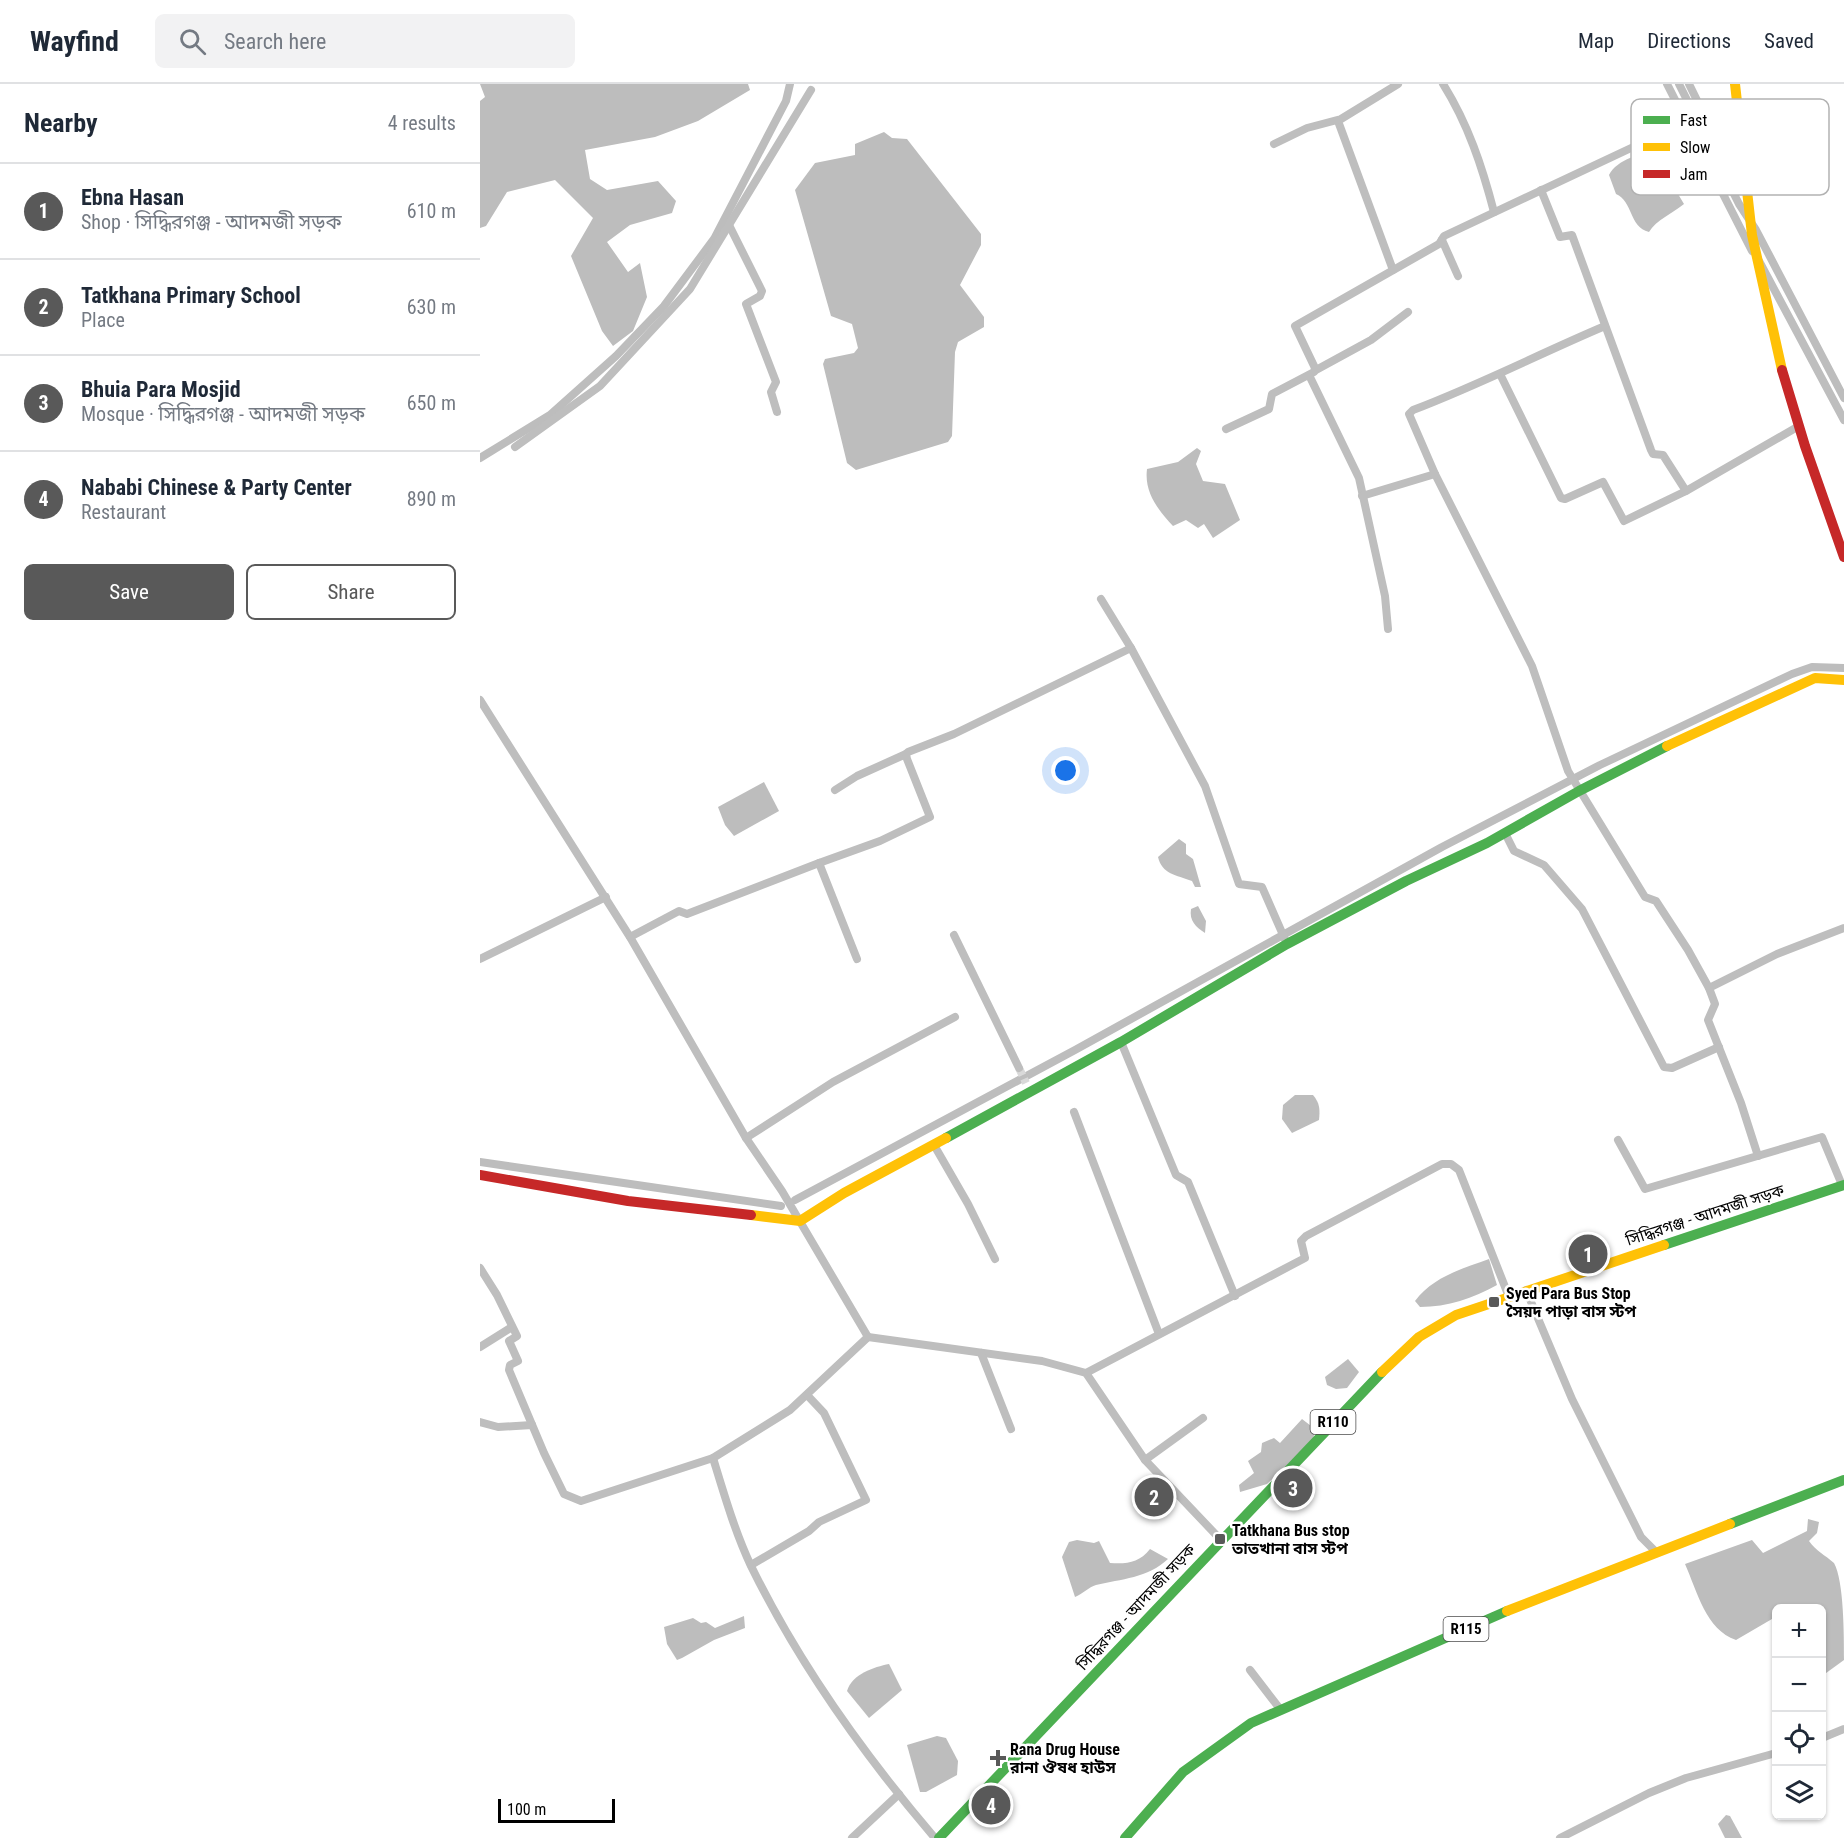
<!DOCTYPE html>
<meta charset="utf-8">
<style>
:root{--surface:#fff;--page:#f2f2f3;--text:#1f2937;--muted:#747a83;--line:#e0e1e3;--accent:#595959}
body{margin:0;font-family:"Roboto Condensed","Noto Sans Bengali",sans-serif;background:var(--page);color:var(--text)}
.controls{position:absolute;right:18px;bottom:18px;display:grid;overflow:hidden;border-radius:9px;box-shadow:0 2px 4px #0004}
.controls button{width:54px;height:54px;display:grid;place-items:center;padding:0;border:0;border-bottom:2px solid var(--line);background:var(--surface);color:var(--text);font:30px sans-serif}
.scale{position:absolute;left:18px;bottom:15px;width:117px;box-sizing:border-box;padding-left:6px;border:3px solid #000;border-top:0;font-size:16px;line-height:21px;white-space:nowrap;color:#000;-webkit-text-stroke:4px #fff;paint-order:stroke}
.you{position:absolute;left:586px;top:687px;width:21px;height:21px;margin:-15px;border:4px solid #fff;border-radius:50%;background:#1a73e8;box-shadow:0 0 0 9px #1a73e833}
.badge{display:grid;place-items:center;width:39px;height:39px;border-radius:50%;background:var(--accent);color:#fff;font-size:20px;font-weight:700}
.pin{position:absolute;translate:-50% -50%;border:3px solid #fff;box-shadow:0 2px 6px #0006}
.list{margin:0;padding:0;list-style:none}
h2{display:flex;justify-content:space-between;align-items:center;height:78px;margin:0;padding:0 24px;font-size:26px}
h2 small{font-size:20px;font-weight:400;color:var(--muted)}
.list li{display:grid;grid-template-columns:39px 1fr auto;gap:18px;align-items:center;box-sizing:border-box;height:96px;padding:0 24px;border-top:2px solid var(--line)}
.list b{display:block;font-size:22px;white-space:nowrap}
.list p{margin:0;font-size:20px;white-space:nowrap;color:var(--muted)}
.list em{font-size:20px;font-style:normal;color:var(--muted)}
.actions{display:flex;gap:12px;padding:18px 24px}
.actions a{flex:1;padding:14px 0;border:2px solid var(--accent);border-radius:9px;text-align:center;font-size:21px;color:var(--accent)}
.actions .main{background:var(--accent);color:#fff}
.icon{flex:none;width:33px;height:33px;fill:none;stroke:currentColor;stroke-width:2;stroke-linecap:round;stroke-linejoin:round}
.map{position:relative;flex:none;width:1364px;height:1754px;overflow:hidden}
header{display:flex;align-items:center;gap:36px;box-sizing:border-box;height:84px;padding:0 30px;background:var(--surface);border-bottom:2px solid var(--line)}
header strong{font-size:28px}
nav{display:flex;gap:33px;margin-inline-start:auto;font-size:21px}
.search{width:420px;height:54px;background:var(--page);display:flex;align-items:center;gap:15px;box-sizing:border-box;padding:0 21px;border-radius:9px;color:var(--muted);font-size:22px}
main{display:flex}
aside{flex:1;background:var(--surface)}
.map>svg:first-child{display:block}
.water{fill:#bdbdbd}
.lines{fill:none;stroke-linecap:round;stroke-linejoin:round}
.canal{stroke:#bdbdbd;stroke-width:8}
.street-tunnel{stroke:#d9d9d9;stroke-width:8;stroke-dasharray:8 4;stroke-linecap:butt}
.street{stroke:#bebebe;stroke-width:8}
.fast{stroke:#4caf50;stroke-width:10}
.slow{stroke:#ffc107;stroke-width:10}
.jam{stroke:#c62828;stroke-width:10}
.poi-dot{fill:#595959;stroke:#fff;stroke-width:2}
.labels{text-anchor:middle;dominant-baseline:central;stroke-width:5;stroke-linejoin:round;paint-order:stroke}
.shield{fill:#fff;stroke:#4c4c4c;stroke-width:1.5}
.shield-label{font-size:15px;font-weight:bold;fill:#000}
.street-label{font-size:16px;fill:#000;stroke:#fff}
.poi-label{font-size:16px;font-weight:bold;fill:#000;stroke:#fff;text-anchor:start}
.key{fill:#fff;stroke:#b2b2b2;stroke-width:1.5}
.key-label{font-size:16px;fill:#000}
</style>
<header>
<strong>Wayfind</strong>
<div class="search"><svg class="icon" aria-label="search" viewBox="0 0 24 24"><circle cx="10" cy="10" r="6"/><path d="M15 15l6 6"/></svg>Search here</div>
<nav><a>Map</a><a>Directions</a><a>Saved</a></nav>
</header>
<main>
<aside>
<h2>Nearby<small>4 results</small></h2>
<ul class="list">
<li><span class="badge">1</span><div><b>Ebna Hasan</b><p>Shop · সিদ্ধিরগঞ্জ - আদমজী সড়ক</p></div><em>610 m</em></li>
<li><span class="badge">2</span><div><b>Tatkhana Primary School</b><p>Place</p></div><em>630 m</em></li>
<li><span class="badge">3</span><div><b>Bhuia Para Mosjid</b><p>Mosque · সিদ্ধিরগঞ্জ - আদমজী সড়ক</p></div><em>650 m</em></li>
<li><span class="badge">4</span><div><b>Nababi Chinese &amp; Party Center</b><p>Restaurant</p></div><em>890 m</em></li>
</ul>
<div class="actions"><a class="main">Save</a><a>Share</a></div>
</aside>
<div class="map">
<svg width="1364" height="1754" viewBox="0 0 1364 1754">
<rect width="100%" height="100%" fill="#fff"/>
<g class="water">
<path d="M 0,0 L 268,0 L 270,6 L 218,37 L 175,53 L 105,66 L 110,95 L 127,106 L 178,97 L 196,117 L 192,129 L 150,141 L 127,158 L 148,188 L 160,179 L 167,213 L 153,247 L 133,262 L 122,247 L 91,172 L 113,134 L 75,96 L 27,108 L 6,142 L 0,144 L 0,17 L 5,13 Z"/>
<path d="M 404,48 L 412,54 L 427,55 L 501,150 L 501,161 L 480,201 L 504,233 L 504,243 L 478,258 L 475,268 L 472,352 L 468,358 L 376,386 L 367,379 L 343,280 L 345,275 L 374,269 L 378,264 L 372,240 L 351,232 L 315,106 L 335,79 L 375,71 L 375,60 Z"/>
<path d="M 1178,64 L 1188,73 L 1192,100 L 1204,120 C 1193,129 1176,136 1169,148 C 1149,143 1153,117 1136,110 L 1129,91 C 1137,75 1162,70 1178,64 Z"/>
<path d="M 717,364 L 721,367 L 716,380 L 723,397 L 745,400 L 760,436 L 733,454 L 724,440 L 718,444 L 706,436 L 693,442 C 678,426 664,408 667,385 L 698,378 Z"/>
<path d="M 284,698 L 299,727 L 254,752 L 245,741 L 238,723 Z"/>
<path d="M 699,755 L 706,760 L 706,770 L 713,775 L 721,803 L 715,803 L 712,797 C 696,791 682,790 678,773 Z"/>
<path d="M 718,822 L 726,837 L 725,849 C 716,843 709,837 711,825 Z"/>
<path d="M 815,1011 L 833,1011 C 840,1019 840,1026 839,1036 L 812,1049 L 802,1035 L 803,1021 Z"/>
<path d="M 1009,1175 L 1017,1201 C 993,1214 968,1223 940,1223 L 935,1217 C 953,1193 981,1185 1009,1175 Z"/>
<path d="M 868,1275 L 879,1288 L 867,1304 L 856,1305 L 847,1301 L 845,1293 Z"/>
<path d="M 822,1335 L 835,1345 L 833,1357 L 787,1400 L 760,1408 L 759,1401 L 774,1389 L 768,1377 L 781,1368 L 782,1359 L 794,1354 L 800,1359 Z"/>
<path d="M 1328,1435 L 1339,1438 L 1337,1449 L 1329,1457 C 1336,1467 1345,1471 1354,1479 C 1364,1497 1364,1551 1364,1576 L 1342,1592 L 1342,1524 L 1296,1524 L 1296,1538 L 1292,1535 L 1256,1556 C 1226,1546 1217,1507 1205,1480 L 1272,1456 L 1283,1469 L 1327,1447 Z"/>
<path d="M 597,1456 L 614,1459 L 619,1457 L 630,1479 C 647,1480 659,1479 670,1465 L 688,1475 C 668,1494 641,1495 616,1501 C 609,1503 602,1510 595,1513 L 582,1473 L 589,1458 Z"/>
<path d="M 264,1532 L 265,1544 L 234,1556 L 202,1574 L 197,1576 L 187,1560 L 184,1543 L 213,1534 L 221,1539 L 226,1538 L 235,1544 Z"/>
<path d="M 409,1580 L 422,1606 L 389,1634 L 367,1607 C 372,1590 394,1583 409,1580 Z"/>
<path d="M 457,1652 L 466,1654 L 478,1677 L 477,1691 L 446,1708 L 440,1708 L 427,1661 Z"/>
<path d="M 1246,1731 L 1250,1732 L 1262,1754 L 1245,1754 L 1238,1740 Z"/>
</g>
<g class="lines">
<g class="canal">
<path d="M 1199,0 L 1259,120 L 1276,146 L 1364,314"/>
<path d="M 0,374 L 70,331 L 136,272 L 184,222 L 234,155 L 306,17 L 310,0"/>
<path d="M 0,1078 L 301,1122"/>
<path d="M 315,1116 L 595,966 L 962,763 L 1120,681 L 1312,590 L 1332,583 L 1364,584"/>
</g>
<path class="street-tunnel" d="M 539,984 L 546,999"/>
<g class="street">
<path d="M 963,0 C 988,40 1002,82 1014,128"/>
<path d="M 1187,0 L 1272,167"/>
<path d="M 1209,0 L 1252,88"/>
<path d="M 858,37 L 913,186"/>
<path d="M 794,60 L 827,44 L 861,35 L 918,0"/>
<path d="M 1061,106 L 1080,153 L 1092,151 L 1171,366 L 1173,370 L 1183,371 L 1206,407"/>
<path d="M 249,141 L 282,207 L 280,212 L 266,220 L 296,298 L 291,308 L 297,328"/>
<path d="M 962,156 L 978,192"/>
<path d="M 1279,177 L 1364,336"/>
<path d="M 1125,242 C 1061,269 999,301 933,326 L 929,330 L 955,390 L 1052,582 L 1088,687 L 1165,813 L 1176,817 L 1208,866 L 1229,904 L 1235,920 L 1228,936 L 1261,1019 L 1278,1072"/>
<path d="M 836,286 L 891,256 L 928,228"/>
<path d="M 1020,290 L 1081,414 L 1085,415 L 1123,398 L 1144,437 L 1206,407 L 1319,342"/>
<path d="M 829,291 L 879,394 L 905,512 L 908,545"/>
<path d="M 746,345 L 789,325 L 792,310 L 834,288 L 835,284 L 815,242 L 959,160 L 964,152 L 1166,57 L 1207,41"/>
<path d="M 35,363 L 120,302 L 210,205 L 331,6"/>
<path d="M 882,412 L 955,390"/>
<path d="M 621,515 L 651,564 L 725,702 L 759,800 L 782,803 L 807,860"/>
<path d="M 0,616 L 150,853 L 266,1054 L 302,1107 L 388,1253 L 310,1326 L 233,1374 C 244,1410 255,1448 271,1482 C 319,1580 384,1671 455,1754"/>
<path d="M 355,706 L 377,692 L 426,670"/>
<path d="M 1025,749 L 1034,767 L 1064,781 L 1102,825 L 1184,983 L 1192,984 L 1239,963"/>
<path d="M 339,779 L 400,757 L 450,733 L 427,675 L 426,670 L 428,668 L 474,650 L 651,564"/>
<path d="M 474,851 L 539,984"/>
<path d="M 150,853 L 199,827 L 207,830 L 339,779 L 377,875"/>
<path d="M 0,875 L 126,813"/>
<path d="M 1229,904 L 1297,870 L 1364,844"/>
<path d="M 641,958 L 696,1091 L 708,1098 L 755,1212"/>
<path d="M 594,1028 L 679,1250"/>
<path d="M 266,1054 L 353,998 L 475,933"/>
<path d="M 1138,1056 L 1165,1105 L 1342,1053 L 1362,1101"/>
<path d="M 454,1061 L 488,1120 L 515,1175"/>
<path d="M 0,1184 L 17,1211 L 37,1252 L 29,1257 L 38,1277 L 30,1281 L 29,1286 L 64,1369 L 84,1410 L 101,1417 L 233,1374"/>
<path d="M 1046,1206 L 1092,1315 L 1161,1453 L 1177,1469"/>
<path d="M 388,1253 L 562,1277 L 606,1289 L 665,1376 L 740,1455"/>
<path d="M 0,1263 L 32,1243"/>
<path d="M 501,1269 L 531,1345"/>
<path d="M 606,1289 L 825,1174 L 821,1157 L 826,1152 L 962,1080 L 971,1080 L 979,1086 L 1029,1213"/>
<path d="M 0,1338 L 18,1343 L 52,1341"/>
<path d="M 665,1376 L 723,1334"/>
<path d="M 271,1481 L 329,1447 L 339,1438 L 386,1416 L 344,1329 L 328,1312"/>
<path d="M 770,1586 L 800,1625"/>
<path d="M 1342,1654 L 1364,1645"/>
<path d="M 372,1754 L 419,1710"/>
<path d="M 1080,1754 L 1169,1709 L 1206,1694 L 1296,1669"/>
</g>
<g class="fast">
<path d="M 466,1054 L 641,958 L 807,860 L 926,797 L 1007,759 L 1099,707 L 1187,662"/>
<path d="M 1184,1161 L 1364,1101"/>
<path d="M 1250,1440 L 1364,1396"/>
<path d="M 459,1754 L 902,1288"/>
<path d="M 645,1754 L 703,1688 L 771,1639 L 1027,1527"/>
</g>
<g class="slow">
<path d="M 1255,0 L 1272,151 L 1302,286"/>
<path d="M 1187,662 L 1335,594 L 1364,596"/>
<path d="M 271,1131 L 320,1137 L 364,1109 L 466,1054"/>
<path d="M 902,1288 L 939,1253 L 976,1231 L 1184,1161"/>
<path d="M 1027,1527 L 1250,1440"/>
</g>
<g class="jam">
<path d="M 1302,286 L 1325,362 L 1364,473"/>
<path d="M 0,1091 L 148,1117 L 271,1131"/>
</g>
</g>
<g class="poi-dot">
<rect x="1008" y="1212" width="12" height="12" rx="3"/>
<rect x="734" y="1449" width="12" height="12" rx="3"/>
<path d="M515 1665h6v6h6v6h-6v6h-6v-6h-6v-6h6z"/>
</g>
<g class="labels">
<g class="shield">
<rect x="830.5" y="1326" width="45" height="24" rx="4.5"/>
<rect x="963.5" y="1533" width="45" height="24" rx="4.5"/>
</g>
<g class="shield-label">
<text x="853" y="1338">R110</text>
<text x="986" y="1545">R115</text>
</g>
<g class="street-label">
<text transform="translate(1225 1131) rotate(-18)">সিদ্ধিরগঞ্জ - আদমজী সড়ক</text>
<text transform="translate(656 1523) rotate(-47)">সিদ্ধিরগঞ্জ - আদমজী সড়ক</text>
</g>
<g class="poi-label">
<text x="1026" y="1209">Syed Para Bus Stop<tspan x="1026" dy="18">সৈয়দ পাড়া বাস স্টপ</tspan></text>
<text x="752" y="1446">Tatkhana Bus stop<tspan x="752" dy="18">তাতখানা বাস স্টপ</tspan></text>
<text x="530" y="1665">Rana Drug House<tspan x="530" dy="18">রানা ঔষধ হাউস</tspan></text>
</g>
</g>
<rect x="1151" y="15" width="198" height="96" rx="9" class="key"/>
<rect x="1163" y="32" width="27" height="8" fill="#4caf50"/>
<rect x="1163" y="59" width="27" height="8" fill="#ffc107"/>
<rect x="1163" y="86" width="27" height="8" fill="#c62828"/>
<g class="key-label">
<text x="1200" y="42">Fast</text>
<text x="1200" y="69">Slow</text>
<text x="1200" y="96">Jam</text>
</g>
</svg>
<div class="controls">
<button>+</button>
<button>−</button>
<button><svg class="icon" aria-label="locate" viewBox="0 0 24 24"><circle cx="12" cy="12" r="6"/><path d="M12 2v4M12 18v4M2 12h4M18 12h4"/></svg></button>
<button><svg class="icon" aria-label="layers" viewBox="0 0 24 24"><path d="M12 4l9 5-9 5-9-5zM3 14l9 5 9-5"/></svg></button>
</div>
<div class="scale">100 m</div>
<div class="you"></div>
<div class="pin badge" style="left:1108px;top:1170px">1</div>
<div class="pin badge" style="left:674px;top:1413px">2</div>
<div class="pin badge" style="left:813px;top:1404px">3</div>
<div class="pin badge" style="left:511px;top:1721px">4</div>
</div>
</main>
